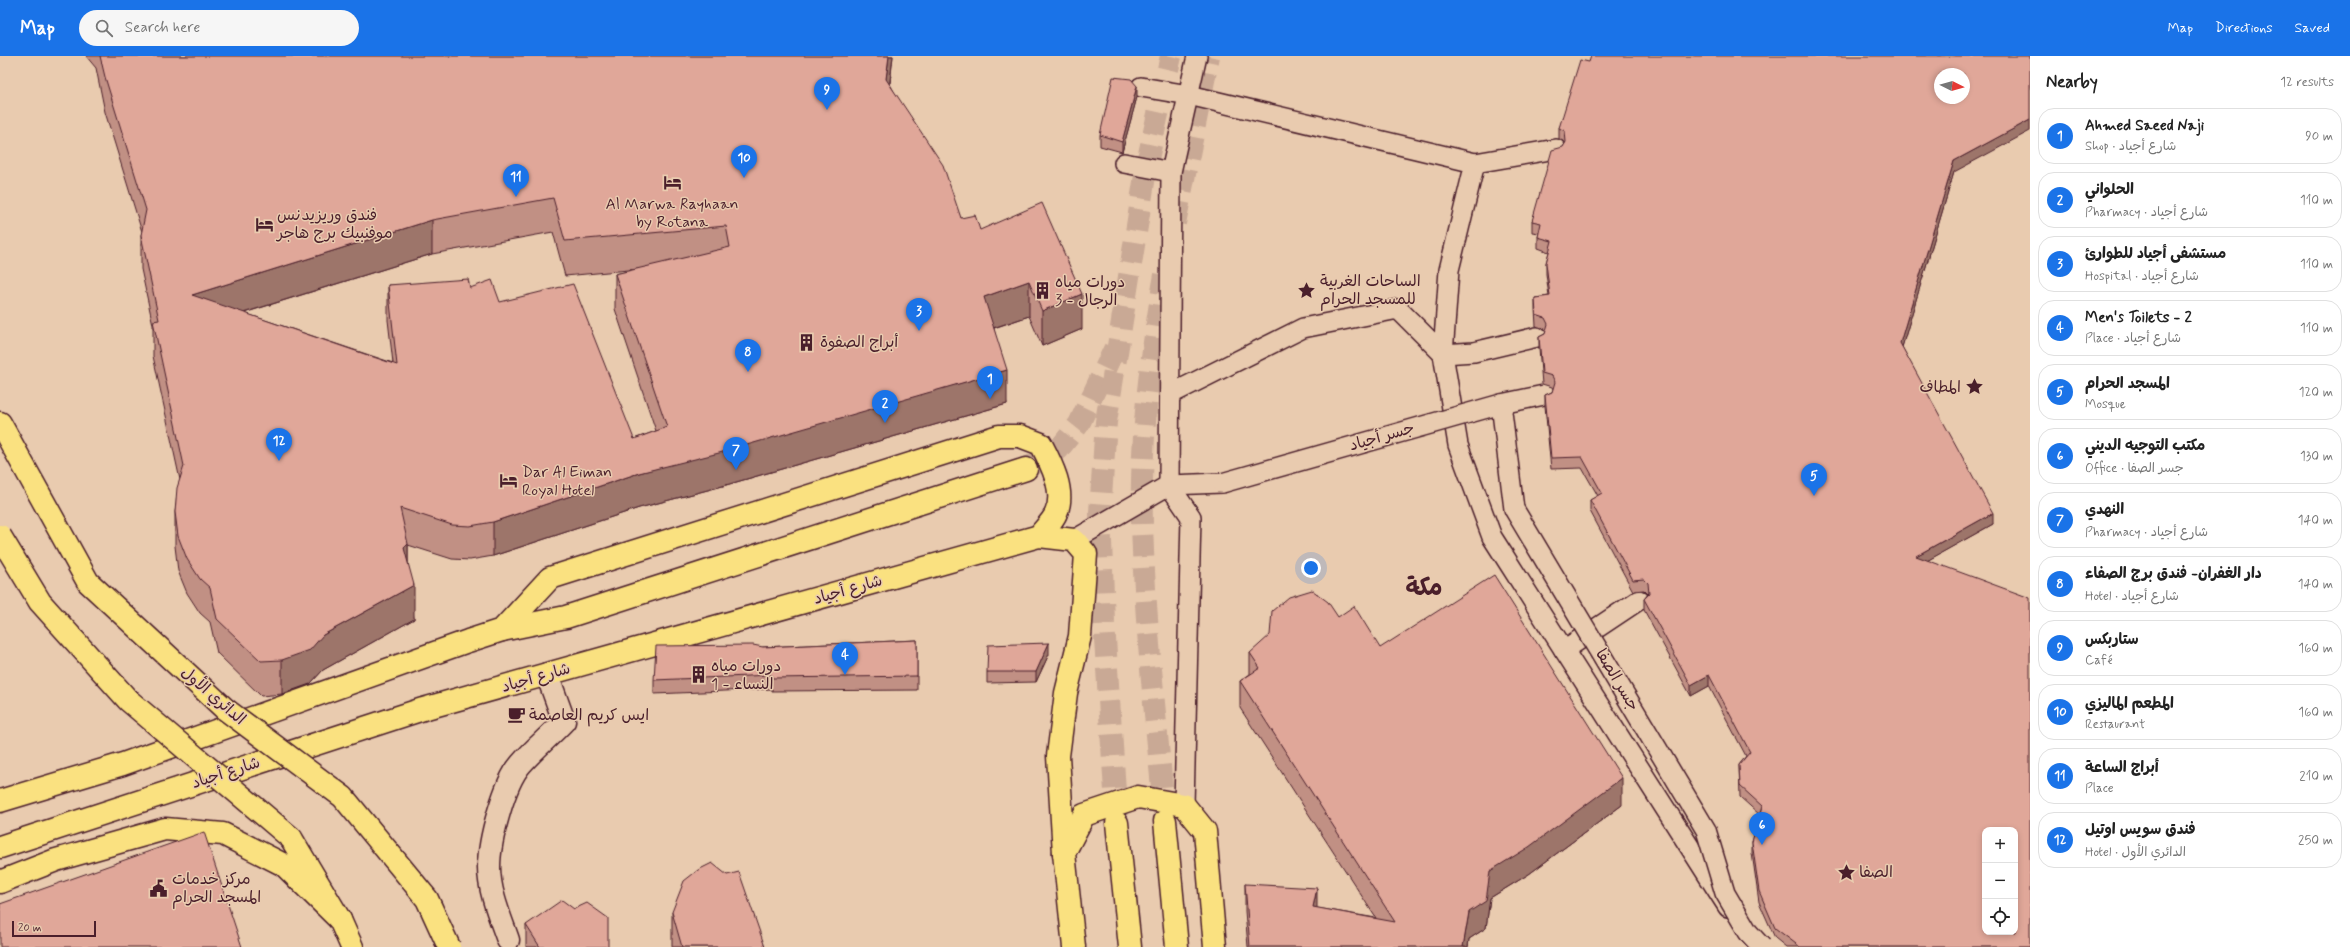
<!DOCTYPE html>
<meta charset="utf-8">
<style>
:root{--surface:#fff;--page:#f6f6f6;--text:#222;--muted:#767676;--line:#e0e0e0;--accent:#1a73e8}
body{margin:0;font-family:Mynerve,"Playpen Sans Arabic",sans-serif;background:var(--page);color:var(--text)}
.controls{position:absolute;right:12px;bottom:12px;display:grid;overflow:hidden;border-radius:8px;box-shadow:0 2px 6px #0003}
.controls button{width:36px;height:36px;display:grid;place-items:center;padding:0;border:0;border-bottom:1px solid var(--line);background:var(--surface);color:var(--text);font:20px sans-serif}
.compass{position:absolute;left:1934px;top:12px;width:36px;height:36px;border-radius:50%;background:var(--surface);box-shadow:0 2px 6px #0003;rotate:95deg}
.scale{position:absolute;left:12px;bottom:10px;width:84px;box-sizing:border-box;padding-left:4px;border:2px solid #4a1f2b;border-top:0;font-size:11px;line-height:14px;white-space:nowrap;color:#4a1f2b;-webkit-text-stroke:3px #e9cbaf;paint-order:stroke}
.you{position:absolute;left:1311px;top:512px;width:14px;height:14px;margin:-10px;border:3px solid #fff;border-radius:50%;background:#1a73e8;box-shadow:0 0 0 6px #1a73e833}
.badge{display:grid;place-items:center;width:26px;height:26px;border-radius:50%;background:var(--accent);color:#fff;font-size:13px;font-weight:700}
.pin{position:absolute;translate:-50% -33px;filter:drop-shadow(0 1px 2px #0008)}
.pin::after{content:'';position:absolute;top:21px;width:14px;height:12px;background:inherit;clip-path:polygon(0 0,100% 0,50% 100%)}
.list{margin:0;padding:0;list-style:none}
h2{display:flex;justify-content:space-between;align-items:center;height:52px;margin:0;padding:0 16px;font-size:17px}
h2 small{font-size:13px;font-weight:400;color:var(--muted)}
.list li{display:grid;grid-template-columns:26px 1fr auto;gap:12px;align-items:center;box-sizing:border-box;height:56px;margin:0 8px 8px;padding:0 8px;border:1px solid var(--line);border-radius:16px}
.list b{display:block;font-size:15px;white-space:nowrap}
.list p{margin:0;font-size:13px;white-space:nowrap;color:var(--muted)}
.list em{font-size:13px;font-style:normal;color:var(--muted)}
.icon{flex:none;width:22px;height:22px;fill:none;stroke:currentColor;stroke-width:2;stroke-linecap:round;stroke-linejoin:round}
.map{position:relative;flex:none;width:2030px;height:891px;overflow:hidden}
header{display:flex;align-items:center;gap:24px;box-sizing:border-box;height:56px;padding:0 20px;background:var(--accent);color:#fff}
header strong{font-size:19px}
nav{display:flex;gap:22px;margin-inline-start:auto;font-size:14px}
.search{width:280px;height:36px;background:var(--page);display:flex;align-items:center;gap:10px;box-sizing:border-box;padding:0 14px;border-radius:22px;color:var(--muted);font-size:15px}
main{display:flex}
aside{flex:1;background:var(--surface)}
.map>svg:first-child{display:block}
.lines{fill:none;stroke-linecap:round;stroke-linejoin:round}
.primary-tunnel{stroke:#c9a995;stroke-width:22;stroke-dasharray:22 11;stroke-linecap:butt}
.trunk-tunnel{stroke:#c9a995;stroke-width:22;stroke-dasharray:22 11;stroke-linecap:butt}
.pedestrian-casing{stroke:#4a1f2b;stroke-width:22}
.minor-casing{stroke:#4a1f2b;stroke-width:25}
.primary-casing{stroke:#4a1f2b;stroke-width:25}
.trunk-casing{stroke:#4a1f2b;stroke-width:25}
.motorway-casing{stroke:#4a1f2b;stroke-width:25}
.pedestrian{stroke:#e9cbaf;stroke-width:19}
.minor{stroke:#e9cbaf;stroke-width:22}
.primary{stroke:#fae180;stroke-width:22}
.trunk{stroke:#fae180;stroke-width:22}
.motorway{stroke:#fae180;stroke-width:22}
.pedestrian-bridge-casing{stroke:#4a1f2b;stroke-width:22;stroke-linecap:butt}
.motorway-bridge-casing{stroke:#4a1f2b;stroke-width:25;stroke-linecap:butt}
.pedestrian-bridge{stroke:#e9cbaf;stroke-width:19}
.motorway-bridge{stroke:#fae180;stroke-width:22}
.wall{fill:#c19084;stroke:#4a1f2b;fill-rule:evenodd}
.shaded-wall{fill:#9d756b;stroke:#4a1f2b}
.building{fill:#e0a799;stroke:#4a1f2b;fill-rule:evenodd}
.labels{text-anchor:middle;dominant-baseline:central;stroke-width:3;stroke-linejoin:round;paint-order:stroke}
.poi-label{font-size:16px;fill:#4a1f2b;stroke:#e9cbaf;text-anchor:start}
.street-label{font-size:16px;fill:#4a1f2b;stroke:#e9cbaf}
.town-label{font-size:24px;font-weight:bold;fill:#4a1f2b;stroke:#e9cbaf}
</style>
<header>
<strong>Map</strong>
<div class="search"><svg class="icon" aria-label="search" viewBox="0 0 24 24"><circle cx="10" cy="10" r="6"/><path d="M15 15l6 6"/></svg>Search here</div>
<nav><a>Map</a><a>Directions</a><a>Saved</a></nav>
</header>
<main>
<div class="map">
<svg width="2030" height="891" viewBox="0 0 2030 891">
<rect width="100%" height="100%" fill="#e9cbaf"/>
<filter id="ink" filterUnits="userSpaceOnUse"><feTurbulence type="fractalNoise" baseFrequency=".025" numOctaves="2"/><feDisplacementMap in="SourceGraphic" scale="8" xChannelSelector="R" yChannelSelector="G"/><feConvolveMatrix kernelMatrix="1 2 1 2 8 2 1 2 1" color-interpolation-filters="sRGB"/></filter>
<g filter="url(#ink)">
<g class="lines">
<path class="primary-tunnel" d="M 1026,413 L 1059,393 L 1079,368 L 1119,283"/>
<g class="trunk-tunnel">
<path d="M 1175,167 L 1209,0"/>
<path d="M 1165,764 C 1156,665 1145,567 1142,468 C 1140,385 1150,301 1165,219"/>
<path d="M 1117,766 L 1104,567 L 1100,457 L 1106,366 L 1147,107 L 1171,0"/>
</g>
<defs>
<g id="pedestrian">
<path d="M 1141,31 L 1189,39 L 1475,107 L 1556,93"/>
<path d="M 1124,107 L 1171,116"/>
<path d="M 1475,107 L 1449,214 L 1443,298 L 1458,389 L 1492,481 L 1728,851"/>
<path d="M 1171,338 L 1303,272 L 1398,253 L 1443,298 L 1474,296 L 1537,281"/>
<path d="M 1074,484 L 1169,429 L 1222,427"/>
<path d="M 1564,594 L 1639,544"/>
<path d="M 1184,749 L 1191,461 L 1169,429 L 1171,116 L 1197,0"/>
</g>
<path id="minor" d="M 508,884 C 500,861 489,836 489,811 C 489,785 504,727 521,708 C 534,693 550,680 564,665 L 547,618"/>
<g id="primary">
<path d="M 1039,480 L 1074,484 L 1086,498 L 1080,580 L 1066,637 L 1058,700 L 1064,797"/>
<path d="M 0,745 L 123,708 L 468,585 L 502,574 L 566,561 L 1026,413"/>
<path d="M 0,791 L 423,653 L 1039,480 C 1044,473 1053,465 1056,457 C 1066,436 1051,407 1041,388 L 1020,380 L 999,380 L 550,522 L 502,574"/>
</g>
<g id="trunk">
<path d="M 1165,765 L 1177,891"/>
<path d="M 1117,767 L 1130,891"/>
<path d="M 1074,891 L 1064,797 L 1084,759 L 1138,741 L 1184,749 L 1205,775 L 1215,891"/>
</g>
<g id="motorway">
<path d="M 0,367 L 88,526 L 225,653"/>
<path d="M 291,782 L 340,864 L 352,891"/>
<path d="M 0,826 L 56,804 L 165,773 L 223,778 L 284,809 L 340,864"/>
</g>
</defs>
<use href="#pedestrian" class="pedestrian-casing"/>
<use href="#minor" class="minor-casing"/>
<use href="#primary" class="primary-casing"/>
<use href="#trunk" class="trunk-casing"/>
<use href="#motorway" class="motorway-casing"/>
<use href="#pedestrian" class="pedestrian"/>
<use href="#minor" class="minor"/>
<use href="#primary" class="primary"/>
<use href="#trunk" class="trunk"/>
<use href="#motorway" class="motorway"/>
<defs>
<g id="pedestrian-bridge">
<path d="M 1501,348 L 1514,453 L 1706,774 L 1725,837 L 1748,876 L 1762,891"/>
<path d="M 1222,427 L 1501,348 L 1544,339"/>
</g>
<g id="motorway-bridge">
<path d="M 0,480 L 40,546 L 128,644 L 291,782"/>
<path d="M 225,653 L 343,741 L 427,843 L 449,891"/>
</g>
</defs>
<use href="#pedestrian-bridge" class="pedestrian-bridge-casing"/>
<use href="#motorway-bridge" class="motorway-bridge-casing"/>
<use href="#pedestrian-bridge" class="pedestrian-bridge"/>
<use href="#motorway-bridge" class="motorway-bridge"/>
</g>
<g class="wall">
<path d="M 86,0 L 893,0 L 890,28 L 961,162 L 980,174 L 1082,273 L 1042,290 L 1029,260 L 994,272 L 1007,348 L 719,431 L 639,452 L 493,500 L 470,504 L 452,503 L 408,489 L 408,506 L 414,563 L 323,614 L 310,628 L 282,638 L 261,640 L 217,597 L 210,566 L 200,557 L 187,537 L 178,515 L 175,490 L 175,456 L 180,424 L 153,300 L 153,269 L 141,213 L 141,179 L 142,176 L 105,56 L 96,12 ZM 553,176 L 565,220 L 639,213 L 615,218 L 615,253 L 656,375 L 634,383 L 470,232 L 388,229 L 388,264 L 393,307 L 244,257 L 432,198 Z"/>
<path d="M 1589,6 L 1954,116 L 1902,291 L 1993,468 L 1928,504 L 2030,891 L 1786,891 L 1775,882 L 1759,846 L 1752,797 L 1752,786 L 1760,759 L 1740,741 L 1739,709 L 1746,700 L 1709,630 L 1691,640 L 1644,554 L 1644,543 L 1648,538 L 1644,534 L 1633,535 L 1590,455 L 1590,444 L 1598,440 L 1582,412 L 1551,413 L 1545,350 L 1545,339 L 1552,336 L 1553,333 L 1552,331 L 1542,328 L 1539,292 L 1539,281 L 1545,278 L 1546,275 L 1545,273 L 1536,270 L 1535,253 L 1535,242 L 1549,240 L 1546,218 L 1546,207 L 1549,196 L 1538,192 L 1538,181 L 1539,177 L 1532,176 L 1532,165 L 1563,91 L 1565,88 L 1565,86 L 1559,83 L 1559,72 Z"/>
<path d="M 1137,41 L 1122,96 L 1100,90 L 1100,79 Z"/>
<path d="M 1338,561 L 1380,592 L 1622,749 L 1529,818 L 1490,842 L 1486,872 L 1469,883 L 1468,891 L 1248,891 L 1245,855 L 1245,828 L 1317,852 L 1376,862 L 1240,652 L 1240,625 L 1250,618 L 1250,597 Z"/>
<path d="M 917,584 L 917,634 L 772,635 L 772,633 L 654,638 L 654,624 L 763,591 Z"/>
<path d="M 1049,598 L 1036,626 L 987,627 L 987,616 Z"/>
<path d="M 574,853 L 608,891 L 526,891 L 526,869 Z"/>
<path d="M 672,856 L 765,891 L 672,891 Z"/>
</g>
<g class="shaded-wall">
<path d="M 889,0 L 893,0 L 886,58 L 886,23 Z"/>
<path d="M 1137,30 L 1137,41 L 1122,96 L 1122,86 Z"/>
<path d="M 2030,64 L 2030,75 L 1954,116 L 1900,298 L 1900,287 L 1954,105 Z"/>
<path d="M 432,164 L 432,198 L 192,273 L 192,239 Z"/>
<path d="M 1029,225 L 1029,260 L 984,275 L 984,241 Z"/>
<path d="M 1082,238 L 1082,273 L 1042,290 L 1042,255 Z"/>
<path d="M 1007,314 L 1007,348 L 719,431 L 639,452 L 493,500 L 493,466 L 639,417 Z"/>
<path d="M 1993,457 L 1993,468 L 1916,511 L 1916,500 Z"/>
<path d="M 408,488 L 408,523 L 404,492 Z"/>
<path d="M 414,529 L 414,563 L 323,614 L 310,628 L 282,638 L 282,604 L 323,579 Z"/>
<path d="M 1049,587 L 1049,598 L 1036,626 L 1036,616 Z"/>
<path d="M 1709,619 L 1709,630 L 1691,640 L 1691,629 Z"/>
<path d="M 1622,722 L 1622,749 L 1529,818 L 1490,842 L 1486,872 L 1469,883 L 1468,891 L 1463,891 L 1469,856 L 1490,815 Z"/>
<path d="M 1317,832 L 1317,859 L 1313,851 Z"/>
</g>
<g class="building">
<path d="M 100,0 L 889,0 L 886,23 L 943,109 L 961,162 L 975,159 L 980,174 L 1042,147 L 1082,238 L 1042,255 L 1029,225 L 984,241 L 1007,314 L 719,397 L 639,417 L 493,466 L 470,470 L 452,469 L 400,452 L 408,488 L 404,492 L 414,529 L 323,579 L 310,594 L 282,604 L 261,605 L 217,563 L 210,532 L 200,523 L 187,503 L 178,480 L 175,456 L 177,432 L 184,410 L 153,265 L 159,264 L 141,179 L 146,154 L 105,21 ZM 553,142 L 565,185 L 726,170 L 730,191 L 615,218 L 667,371 L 634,383 L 573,228 L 500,246 L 492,224 L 470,232 L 468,223 L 388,229 L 397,309 L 192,239 L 432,164 Z"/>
<path d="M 1591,0 L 2030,0 L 2030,64 L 1954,105 L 1900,287 L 1993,457 L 1916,500 L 2030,542 L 2030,891 L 1800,891 L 1775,872 L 1759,835 L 1752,786 L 1762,750 L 1740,730 L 1739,709 L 1750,696 L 1709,619 L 1691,629 L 1644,543 L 1649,538 L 1648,527 L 1644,523 L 1633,524 L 1590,444 L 1602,437 L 1582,401 L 1551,402 L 1545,339 L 1552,336 L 1555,326 L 1552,320 L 1542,317 L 1539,281 L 1545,278 L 1548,268 L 1545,262 L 1536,259 L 1535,242 L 1550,240 L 1546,207 L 1552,185 L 1538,181 L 1541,167 L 1532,165 L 1552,94 L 1563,91 L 1566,86 L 1565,75 L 1559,72 L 1580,4 L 1589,6 ZM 1940,18 L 1964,18 L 1964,42 L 1940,42 ZM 1985,774 L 2015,774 L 2015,876 L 1985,876 Z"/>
<path d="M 1113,21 L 1131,23 L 1137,30 L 1122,86 L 1100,79 Z"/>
<path d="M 1494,519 L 1622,722 L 1529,791 L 1490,815 L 1486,845 L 1469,856 L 1463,891 L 1250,891 L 1245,828 L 1317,832 L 1313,851 L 1395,866 L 1240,625 L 1260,612 L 1250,597 L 1270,579 L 1272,555 L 1289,541 L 1312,534 L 1328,546 L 1338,561 L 1354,550 L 1380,592 Z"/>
<path d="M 917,584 L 917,620 L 772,622 L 772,619 L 654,624 L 656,590 L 753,589 L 763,591 Z"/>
<path d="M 1049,587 L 1036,616 L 987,616 L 988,589 Z"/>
<path d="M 204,776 L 242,891 L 0,891 L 0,848 Z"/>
<path d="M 712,807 L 727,819 L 739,816 L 765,891 L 682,891 L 672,856 L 684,825 L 698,814 Z"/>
<path d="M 562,844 L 574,853 L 587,847 L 608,862 L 608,891 L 540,891 L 526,869 Z"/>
</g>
</g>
<defs>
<symbol id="hotel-bare" viewBox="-9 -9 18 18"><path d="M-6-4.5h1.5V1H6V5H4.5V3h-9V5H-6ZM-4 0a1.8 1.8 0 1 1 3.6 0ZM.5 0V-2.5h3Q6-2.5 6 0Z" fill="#4a1f2b" stroke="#e9cbaf" stroke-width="2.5" paint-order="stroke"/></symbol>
<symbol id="sight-bare" viewBox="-9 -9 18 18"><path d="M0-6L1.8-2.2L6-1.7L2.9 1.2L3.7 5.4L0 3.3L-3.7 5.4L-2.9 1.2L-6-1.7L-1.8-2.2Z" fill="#4a1f2b" stroke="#e9cbaf" stroke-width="2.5" paint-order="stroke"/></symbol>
<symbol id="building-bare" viewBox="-9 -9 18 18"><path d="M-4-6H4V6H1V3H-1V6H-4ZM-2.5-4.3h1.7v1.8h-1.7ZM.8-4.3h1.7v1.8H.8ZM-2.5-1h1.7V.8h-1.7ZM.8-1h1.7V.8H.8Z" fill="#4a1f2b" stroke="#e9cbaf" stroke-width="2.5" paint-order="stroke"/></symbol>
<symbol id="cafe-bare" viewBox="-9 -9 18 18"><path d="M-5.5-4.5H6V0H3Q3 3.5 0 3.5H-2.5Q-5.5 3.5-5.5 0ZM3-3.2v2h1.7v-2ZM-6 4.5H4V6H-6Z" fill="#4a1f2b" stroke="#e9cbaf" stroke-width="2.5" paint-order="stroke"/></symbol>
<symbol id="civic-bare" viewBox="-9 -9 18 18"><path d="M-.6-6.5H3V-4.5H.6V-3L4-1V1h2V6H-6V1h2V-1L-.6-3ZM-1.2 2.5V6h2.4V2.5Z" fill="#4a1f2b" stroke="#e9cbaf" stroke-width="2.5" paint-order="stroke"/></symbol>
</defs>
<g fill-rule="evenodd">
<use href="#hotel-bare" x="660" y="114" width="25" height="25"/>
<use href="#hotel-bare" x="252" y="156" width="25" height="25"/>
<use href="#sight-bare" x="1294" y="222" width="25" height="25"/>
<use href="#building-bare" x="1030" y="222" width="25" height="25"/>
<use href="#building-bare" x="794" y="274" width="25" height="25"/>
<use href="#sight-bare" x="1962" y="318" width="25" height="25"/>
<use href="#hotel-bare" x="496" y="412" width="25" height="25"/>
<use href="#building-bare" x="686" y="606" width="25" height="25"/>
<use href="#cafe-bare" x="504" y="646" width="25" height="25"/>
<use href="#sight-bare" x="1834" y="804" width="25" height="25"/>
<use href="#civic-bare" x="146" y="820" width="25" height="25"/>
</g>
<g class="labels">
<g class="poi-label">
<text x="672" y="148" text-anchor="middle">Al Marwa Rayhaan<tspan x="672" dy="18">by Rotana</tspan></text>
<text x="277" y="159">فندق وريزيدنس<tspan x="277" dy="18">موفنبيك برج هاجر</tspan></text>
<text x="1320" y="225">الساحات الغربية<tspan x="1320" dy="18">للمسجد الحرام</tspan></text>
<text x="1055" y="226">دورات مياه<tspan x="1055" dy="18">الرجال - 3</tspan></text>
<text x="820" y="286">أبراج الصفوة</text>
<text x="1961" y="331" text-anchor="end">المطاف</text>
<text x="522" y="416">Dar Al Eiman<tspan x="522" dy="18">Royal Hotel</tspan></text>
<text x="711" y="610">دورات مياه<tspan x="711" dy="18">النساء - 1</tspan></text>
<text x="529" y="659">ايس كريم العاصمة</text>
<text x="1859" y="816">الصفا</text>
<text x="172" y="823">مركز خدمات<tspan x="172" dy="18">المسجد الحرام</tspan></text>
</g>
<g class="street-label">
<text transform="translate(1382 381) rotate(-16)">جسر أجياد</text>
<text transform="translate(848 534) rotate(-16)">شارع أجياد</text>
<text transform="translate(536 622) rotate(-16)">شارع أجياد</text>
<text transform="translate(1617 624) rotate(59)">جسر الصفا</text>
<text transform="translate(213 640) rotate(41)">الدائري الأول</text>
<text transform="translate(226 717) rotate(-18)">شارع أجياد</text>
</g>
<g class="town-label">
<text x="1424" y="532">مكة</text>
</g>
</g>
</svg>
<div class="controls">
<button>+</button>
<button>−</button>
<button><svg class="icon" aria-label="locate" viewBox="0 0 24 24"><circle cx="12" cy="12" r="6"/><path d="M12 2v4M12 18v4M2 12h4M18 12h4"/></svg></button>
</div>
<svg class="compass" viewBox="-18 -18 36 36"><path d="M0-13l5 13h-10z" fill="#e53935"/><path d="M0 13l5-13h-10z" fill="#767676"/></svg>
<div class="scale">20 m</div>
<div class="you"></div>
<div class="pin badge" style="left:990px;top:343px">1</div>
<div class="pin badge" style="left:885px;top:367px">2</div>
<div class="pin badge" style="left:919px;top:275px">3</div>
<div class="pin badge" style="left:845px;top:619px">4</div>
<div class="pin badge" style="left:1814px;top:440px">5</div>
<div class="pin badge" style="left:1762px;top:789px">6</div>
<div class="pin badge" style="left:736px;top:414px">7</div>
<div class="pin badge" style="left:748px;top:316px">8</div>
<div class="pin badge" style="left:827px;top:54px">9</div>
<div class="pin badge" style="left:744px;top:122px">10</div>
<div class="pin badge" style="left:516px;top:141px">11</div>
<div class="pin badge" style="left:279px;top:405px">12</div>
</div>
<aside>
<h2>Nearby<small>12 results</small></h2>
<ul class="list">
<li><span class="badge">1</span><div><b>Ahmed Saeed Naji</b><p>Shop · شارع أجياد</p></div><em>90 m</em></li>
<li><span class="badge">2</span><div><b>الحلواني</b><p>Pharmacy · شارع أجياد</p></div><em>110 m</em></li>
<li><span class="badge">3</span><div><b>مستشفى أجياد للطوارئ</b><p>Hospital · شارع أجياد</p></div><em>110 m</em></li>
<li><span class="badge">4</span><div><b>Men's Toilets - 2</b><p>Place · شارع أجياد</p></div><em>110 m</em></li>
<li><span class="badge">5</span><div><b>المسجد الحرام</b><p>Mosque</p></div><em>120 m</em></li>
<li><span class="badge">6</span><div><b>مكتب التوجيه الديني</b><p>Office · جسر الصفا</p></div><em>130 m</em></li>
<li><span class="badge">7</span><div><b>النهدي</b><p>Pharmacy · شارع أجياد</p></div><em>140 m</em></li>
<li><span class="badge">8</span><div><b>دار الغفران- فندق برج الصفاء</b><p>Hotel · شارع أجياد</p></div><em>140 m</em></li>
<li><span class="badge">9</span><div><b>ستاربكس</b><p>Café</p></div><em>160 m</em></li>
<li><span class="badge">10</span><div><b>المطعم الماليزي</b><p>Restaurant</p></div><em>160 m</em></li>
<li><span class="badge">11</span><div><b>أبراج الساعة</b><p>Place</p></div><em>210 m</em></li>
<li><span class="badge">12</span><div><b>فندق سويس اوتيل</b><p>Hotel · الدائري الأول</p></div><em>250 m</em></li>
</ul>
</aside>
</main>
